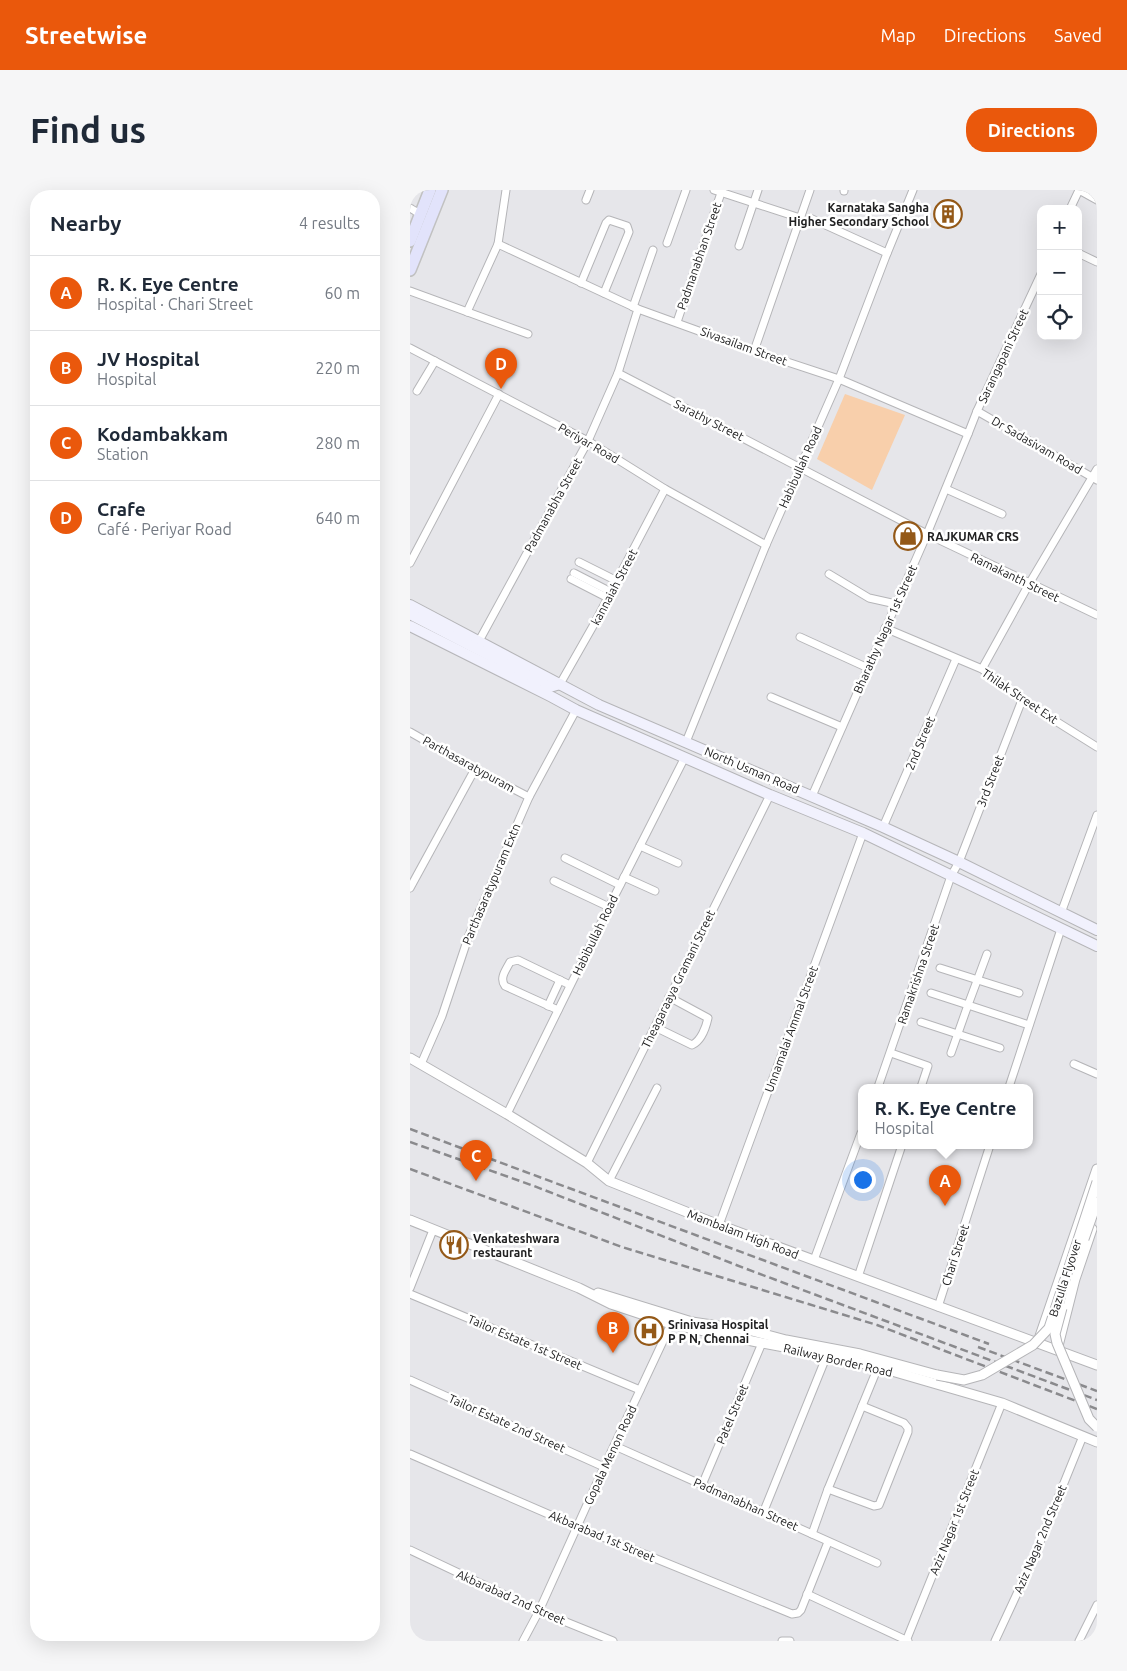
<!DOCTYPE html>
<meta charset="utf-8">
<style>
:root{--surface:#fff;--page:#f6f6f7;--text:#1f2937;--muted:#747a83;--line:#e0e1e3;--accent:#ea580c}
body{margin:0;font-family:Ubuntu,sans-serif;background:var(--page);color:var(--text)}
.controls{position:absolute;right:15px;top:15px;display:grid;overflow:hidden;border-radius:10px;box-shadow:0 5px 20px #0002}
.controls button{width:45px;height:45px;display:grid;place-items:center;padding:0;border:0;border-bottom:1px solid var(--line);background:var(--surface);color:var(--text);font:25px sans-serif}
.you{position:absolute;left:452px;top:989px;width:18px;height:18px;margin:-12px;border:4px solid #fff;border-radius:50%;background:#1a73e8;box-shadow:0 0 0 8px #1a73e833}
.badge{display:grid;place-items:center;width:32px;height:32px;border-radius:50%;background:var(--accent);color:#fff;font-size:16px;font-weight:700}
.pin{position:absolute;translate:-50% -41px;filter:drop-shadow(0 1px 2px #0008)}
.pin::after{content:'';position:absolute;top:26px;width:18px;height:15px;background:inherit;clip-path:polygon(0 0,100% 0,50% 100%)}
.popup{position:absolute;left:448px;top:894px;width:175px;height:65px;box-sizing:border-box;display:grid;place-content:center;border-radius:10px;background:var(--surface);filter:drop-shadow(0 1px 4px #0005);font-size:16px;white-space:nowrap;color:var(--muted)}
.popup b{font-size:19px;color:var(--text)}
.popup::after{content:'';position:absolute;left:50%;top:100%;margin-left:-10px;border:10px solid transparent;border-top-color:var(--surface)}
.list{margin:0;padding:0;list-style:none}
h2{display:flex;justify-content:space-between;align-items:center;height:65px;margin:0;padding:0 20px;font-size:21px}
h2 small{font-size:16px;font-weight:400;color:var(--muted)}
.list li{display:grid;grid-template-columns:32px 1fr auto;gap:15px;align-items:center;box-sizing:border-box;height:75px;padding:0 20px;border-top:1px solid var(--line)}
.list b{display:block;font-size:19px;white-space:nowrap}
.list p{margin:0;font-size:16px;white-space:nowrap;color:var(--muted)}
.list em{font-size:16px;font-style:normal;color:var(--muted)}
.icon{flex:none;width:28px;height:28px;fill:none;stroke:currentColor;stroke-width:2;stroke-linecap:round;stroke-linejoin:round}
.map{position:relative;flex:none;width:687px;height:1451px;overflow:hidden;border-radius:20px}
header{display:flex;align-items:center;gap:30px;box-sizing:border-box;height:70px;padding:0 25px;background:var(--accent);color:#fff}
header strong{font-size:24px}
nav{display:flex;gap:28px;margin-inline-start:auto;font-size:18px}
.intro{display:flex;align-items:center;justify-content:space-between;box-sizing:border-box;height:120px;padding:0 30px}
h1{margin:0;font-size:35px}
.button{padding:12px 22px;border-radius:20px;background:var(--accent);color:#fff;font-size:18px;font-weight:700}
main{display:flex;gap:30px;padding:0 30px}
aside{flex:1;background:var(--surface);border-radius:20px;box-shadow:0 5px 20px #0002}
.map>svg:first-child{display:block}
.green{fill:#f8cfab}
.lines{fill:none;stroke-linecap:round;stroke-linejoin:round}
.minor-casing{stroke:#b5b5b8;stroke-width:9}
.tertiary-casing{stroke:#b5b5b8;stroke-width:11}
.secondary-casing{stroke:#b5b5b8;stroke-width:12}
.primary-casing{stroke:#c1c1c1;stroke-width:14}
.minor{stroke:#fff;stroke-width:7}
.tertiary{stroke:#fff;stroke-width:9}
.secondary{stroke:#f1f1fd;stroke-width:10}
.primary{stroke:#e2e3fb;stroke-width:11}
.rail{stroke:#8a8a8d;stroke-width:2.5;stroke-dasharray:8 4;stroke-linecap:butt}
.tertiary-bridge-casing{stroke:#b5b5b8;stroke-width:11;stroke-linecap:butt}
.tertiary-bridge{stroke:#fff;stroke-width:9}
.labels{text-anchor:middle;dominant-baseline:central;stroke-width:5;stroke-linejoin:round;paint-order:stroke}
.poi-label{font-size:12px;font-weight:bold;fill:#212122;stroke:#fff;text-anchor:start}
.street-label{font-size:12px;fill:#212122;stroke:#fff}
</style>
<header>
<strong>Streetwise</strong>
<nav><a>Map</a><a>Directions</a><a>Saved</a></nav>
</header>
<div class="intro"><h1>Find us</h1><a class="button">Directions</a></div>
<main>
<aside>
<h2>Nearby<small>4 results</small></h2>
<ul class="list">
<li><span class="badge">A</span><div><b>R. K. Eye Centre</b><p>Hospital · Chari Street</p></div><em>60 m</em></li>
<li><span class="badge">B</span><div><b>JV Hospital</b><p>Hospital</p></div><em>220 m</em></li>
<li><span class="badge">C</span><div><b>Kodambakkam</b><p>Station</p></div><em>280 m</em></li>
<li><span class="badge">D</span><div><b>Crafe</b><p>Café · Periyar Road</p></div><em>640 m</em></li>
</ul>
</aside>
<div class="map">
<svg width="687" height="1451" viewBox="0 0 687 1451">
<rect width="100%" height="100%" fill="#e6e6ea"/>
<path class="green" d="M 435,204 L 495,225 L 462,300 L 407,269 Z"/>
<g class="lines">
<defs>
<g id="minor">
<path d="M 304,0 L 390,28"/>
<path d="M 434,1 L 434,0"/>
<path d="M 176,10 L 180,0"/>
<path d="M 0,18 L 10,24"/>
<path d="M 660,19 L 669,0 L 687,10"/>
<path d="M 400,28 L 477,63"/>
<path d="M 257,53 L 276,0"/>
<path d="M 88,54 L 228,119 L 344,161 L 429,189 L 558,244 L 567,221 L 631,84"/>
<path d="M 329,56 L 348,0"/>
<path d="M 668,63 L 687,72"/>
<path d="M 171,93 L 196,33 L 199,30 L 217,36 L 219,42 L 194,103"/>
<path d="M 0,101 L 118,144"/>
<path d="M 223,117 L 243,60"/>
<path d="M 57,122 L 88,54 L 96,0"/>
<path d="M 267,132 L 312,0"/>
<path d="M 0,158 L 178,251 L 255,299 L 356,355"/>
<path d="M 344,161 L 400,0"/>
<path d="M 208,183 L 517,344 L 687,425"/>
<path d="M 7,201 L 25,171"/>
<path d="M 567,221 L 687,290"/>
<path d="M 536,299 L 592,324"/>
<path d="M 169,372 L 207,391"/>
<path d="M 0,373 L 89,204"/>
<path d="M 164,383 L 201,402"/>
<path d="M 419,384 L 459,408 L 486,414"/>
<path d="M 161,389 L 198,408"/>
<path d="M 475,438 L 572,479 L 612,510 L 687,557"/>
<path d="M 390,447 L 458,478"/>
<path d="M 69,451 L 178,251 L 208,183 L 228,119"/>
<path d="M 572,479 L 619,394 L 687,279"/>
<path d="M 150,494 L 183,436 L 255,299"/>
<path d="M 361,507 L 432,537"/>
<path d="M 0,542 L 65,579 L 119,607"/>
<path d="M 276,552 L 356,355 L 429,189 L 476,66 L 503,0"/>
<path d="M 402,606 L 517,344 L 558,244"/>
<path d="M 473,637 L 546,469"/>
<path d="M 230,656 L 268,673"/>
<path d="M 155,668 L 210,695"/>
<path d="M 214,687 L 245,701"/>
<path d="M 144,691 L 199,717"/>
<path d="M 0,698 L 65,579"/>
<path d="M 651,723 L 687,625"/>
<path d="M 577,764 L 558,815 L 619,835"/>
<path d="M 530,778 L 609,803"/>
<path d="M 521,803 L 558,815 L 541,863"/>
<path d="M 138,816 L 150,790"/>
<path d="M 148,820 L 95,796 C 89,788 96,780 100,772 L 108,770 L 160,795"/>
<path d="M 511,832 L 590,858"/>
<path d="M 245,837 L 282,855 C 291,851 296,837 298,828 L 259,807"/>
<path d="M 481,863 L 518,876 L 511,897"/>
<path d="M 11,874 L 32,826 L 59,745 L 119,607 L 166,520"/>
<path d="M 664,874 L 687,884"/>
<path d="M 468,897 L 541,686 L 549,672 L 612,510"/>
<path d="M 599,897 L 651,739"/>
<path d="M 97,924 L 199,717 L 275,567"/>
<path d="M 177,973 L 360,605"/>
<path d="M 199,991 L 247,898"/>
<path d="M 309,1035 L 453,643"/>
<path d="M 404,1070 L 451,943"/>
<path d="M 448,1087 L 492,955"/>
<path d="M 0,1098 L 23,1040"/>
<path d="M 0,1104 L 230,1200"/>
<path d="M 528,1117 L 580,955"/>
<path d="M 0,1190 L 194,1277"/>
<path d="M 205,1256 L 467,1373"/>
<path d="M 0,1264 L 168,1337 L 382,1424 L 388,1423 L 391,1420 L 418,1352"/>
<path d="M 292,1295 L 352,1153"/>
<path d="M 418,1299 L 464,1316 L 469,1315 L 498,1242 L 498,1238 L 494,1233 L 452,1216"/>
<path d="M 353,1323 L 417,1165"/>
<path d="M 402,1344 L 418,1299 L 468,1177"/>
<path d="M 0,1360 L 129,1421 L 203,1451"/>
<path d="M 397,1404 L 498,1451"/>
<path d="M 113,1451 L 129,1421 L 194,1277 L 261,1134"/>
<path d="M 372,1451 L 380,1451"/>
<path d="M 496,1451 L 592,1213"/>
<path d="M 585,1451 L 624,1367 L 673,1246"/>
<path d="M 669,1451 L 687,1415"/>
</g>
<g id="tertiary">
<path d="M 0,868 L 97,924 L 177,973 L 199,991 L 309,1035 L 687,1175"/>
<path d="M 0,1030 L 169,1098 L 201,1114 L 261,1134 L 352,1153 L 417,1165 L 468,1177 L 592,1213 L 687,1252"/>
<path d="M 188,1103 L 282,1132 L 342,1141 L 376,1150 L 450,1164 L 527,1185"/>
<path d="M 629,1149 L 687,979"/>
<path d="M 648,1156 L 665,1089 L 682,1039"/>
</g>
<g id="secondary">
<path d="M 0,415 L 189,515 L 473,637 L 549,672 L 687,740"/>
<path d="M 0,424 L 140,497 L 150,494"/>
<path d="M 0,436 L 142,507 L 166,520 L 360,605 L 453,643 L 687,756"/>
</g>
<g id="primary">
<path d="M 0,51 L 20,0"/>
<path d="M 0,80 L 32,0"/>
</g>
</defs>
<use href="#minor" class="minor-casing"/>
<use href="#tertiary" class="tertiary-casing"/>
<use href="#secondary" class="secondary-casing"/>
<use href="#primary" class="primary-casing"/>
<use href="#minor" class="minor"/>
<use href="#tertiary" class="tertiary"/>
<use href="#secondary" class="secondary"/>
<use href="#primary" class="primary"/>
<g class="rail">
<path d="M 0,939 L 579,1154"/>
<path d="M 0,952 L 124,996 L 334,1078 L 687,1210"/>
<path d="M 0,979 L 212,1057 L 467,1135 L 687,1219"/>
<path d="M 568,1157 L 687,1201"/>
</g>
<defs>
<g id="tertiary-bridge">
<path d="M 674,1049 L 687,1012"/>
<path d="M 652,1118 L 645,1144 L 647,1153 L 679,1229 L 687,1237"/>
<path d="M 527,1185 L 554,1190 L 572,1185 L 623,1155 L 639,1138 L 687,992"/>
</g>
</defs>
<use href="#tertiary-bridge" class="tertiary-bridge-casing"/>
<use href="#tertiary-bridge" class="tertiary-bridge"/>
</g>
<defs>
<symbol id="building-ring" viewBox="-11 -11 22 22"><circle r="9.5" fill="#fff" stroke="#945918" stroke-width="1.5"/><path d="M-4-6H4V6H1V3H-1V6H-4ZM-2.5-4.3h1.7v1.8h-1.7ZM.8-4.3h1.7v1.8H.8ZM-2.5-1h1.7V.8h-1.7ZM.8-1h1.7V.8H.8Z" fill="#945918"/></symbol>
<symbol id="shop-ring" viewBox="-11 -11 22 22"><circle r="9.5" fill="#fff" stroke="#945918" stroke-width="1.5"/><path d="M-5-2.5h2.3a2.7 3.5 0 0 1 5.4 0H5L5.5 6h-11ZM-1.5-2.5h3a1.5 2.3 0 0 0-3 0Z" fill="#945918"/></symbol>
<symbol id="restaurant-ring" viewBox="-11 -11 22 22"><circle r="9.5" fill="#fff" stroke="#945918" stroke-width="1.5"/><path d="M-5-6h1v4h1v-4h1v4h1v-4h1v5L-1.5 .5V6h-2V.5L-5-1ZM5-6V6H3V1.5H1.5Q1.5-4 5-6Z" fill="#945918"/></symbol>
<symbol id="hospital-ring" viewBox="-11 -11 22 22"><circle r="9.5" fill="#fff" stroke="#945918" stroke-width="1.5"/><path d="M-5-5h3v3.5h4V-5h3V5h-3V1.5h-4V5h-3Z" fill="#945918"/></symbol>
</defs>
<g fill-rule="evenodd">
<use href="#building-ring" x="522" y="8" width="32" height="32"/>
<use href="#shop-ring" x="482" y="330" width="32" height="32"/>
<use href="#restaurant-ring" x="28" y="1039" width="32" height="32"/>
<use href="#hospital-ring" x="223" y="1125" width="32" height="32"/>
</g>
<g class="labels">
<g class="poi-label">
<text x="519" y="17" text-anchor="end">Karnataka Sangha<tspan x="519" dy="14">Higher Secondary School</tspan></text>
<text x="517" y="346">RAJKUMAR CRS</text>
<text x="63" y="1048">Venkateshwara<tspan x="63" dy="14">restaurant</tspan></text>
<text x="258" y="1134">Srinivasa Hospital<tspan x="258" dy="14">P P N, Chennai</tspan></text>
</g>
<g class="street-label">
<text transform="translate(289 66) rotate(-71)">Padmanabhan Street</text>
<text transform="translate(334 156) rotate(20)">Sivasailam Street</text>
<text transform="translate(593 166) rotate(-65)">Sarangapani Street</text>
<text transform="translate(299 230) rotate(27)">Sarathy Street</text>
<text transform="translate(179 253) rotate(30)">Periyar Road</text>
<text transform="translate(627 255) rotate(30)">Dr Sadasivam Road</text>
<text transform="translate(390 277) rotate(-66)">Habibullah Road</text>
<text transform="translate(143 315) rotate(-61)">Padmanabha Street</text>
<text transform="translate(605 387) rotate(26)">Ramakanth Street</text>
<text transform="translate(204 397) rotate(-62)">kannaiah Street</text>
<text transform="translate(475 439) rotate(-66)">Bharathy Nagar 1st Street</text>
<text transform="translate(610 506) rotate(34)">Thilak Street Ext</text>
<text transform="translate(510 553) rotate(-67)">2nd Street</text>
<text transform="translate(59 574) rotate(29)">Parthasaratypuram</text>
<text transform="translate(342 580) rotate(23)">North Usman Road</text>
<text transform="translate(580 591) rotate(-69)">3rd Street</text>
<text transform="translate(81 694) rotate(-67)">Parthasaratypuram Extn</text>
<text transform="translate(185 745) rotate(-64)">Habibullah Road</text>
<text transform="translate(508 784) rotate(-71)">Ramakrishna Street</text>
<text transform="translate(268 789) rotate(-64)">Theagaraaya Gramani Street</text>
<text transform="translate(381 839) rotate(-70)">Unnamalai Ammal Street</text>
<text transform="translate(333 1044) rotate(21)">Mambalam High Road</text>
<text transform="translate(545 1065) rotate(-72)">Chari Street</text>
<text transform="translate(655 1088) rotate(-72)">Bazulla Flyover</text>
<text transform="translate(115 1152) rotate(23)">Tailor Estate 1st Street</text>
<text transform="translate(428 1170) rotate(13)">Railway Border Road</text>
<text transform="translate(322 1224) rotate(-67)">Patel Street</text>
<text transform="translate(97 1233) rotate(24)">Tailor Estate 2nd Street</text>
<text transform="translate(200 1265) rotate(-65)">Gopala Menon Road</text>
<text transform="translate(336 1314) rotate(24)">Padmanabhan Street</text>
<text transform="translate(544 1332) rotate(-68)">Aziz Nagar 1st Street</text>
<text transform="translate(192 1346) rotate(23)">Akbarabad 1st Street</text>
<text transform="translate(630 1349) rotate(-67)">Aziz Nagar 2nd Street</text>
<text transform="translate(101 1407) rotate(24)">Akbarabad 2nd Street</text>
</g>
</g>
</svg>
<div class="controls">
<button>+</button>
<button>−</button>
<button><svg class="icon" aria-label="locate" viewBox="0 0 24 24"><circle cx="12" cy="12" r="6"/><path d="M12 2v4M12 18v4M2 12h4M18 12h4"/></svg></button>
</div>
<div class="you"></div>
<div class="pin badge" style="left:535px;top:1016px">A</div>
<div class="popup"><b>R. K. Eye Centre</b>Hospital</div>
<div class="pin badge" style="left:203px;top:1163px">B</div>
<div class="pin badge" style="left:66px;top:991px">C</div>
<div class="pin badge" style="left:91px;top:199px">D</div>
</div>
</main>
